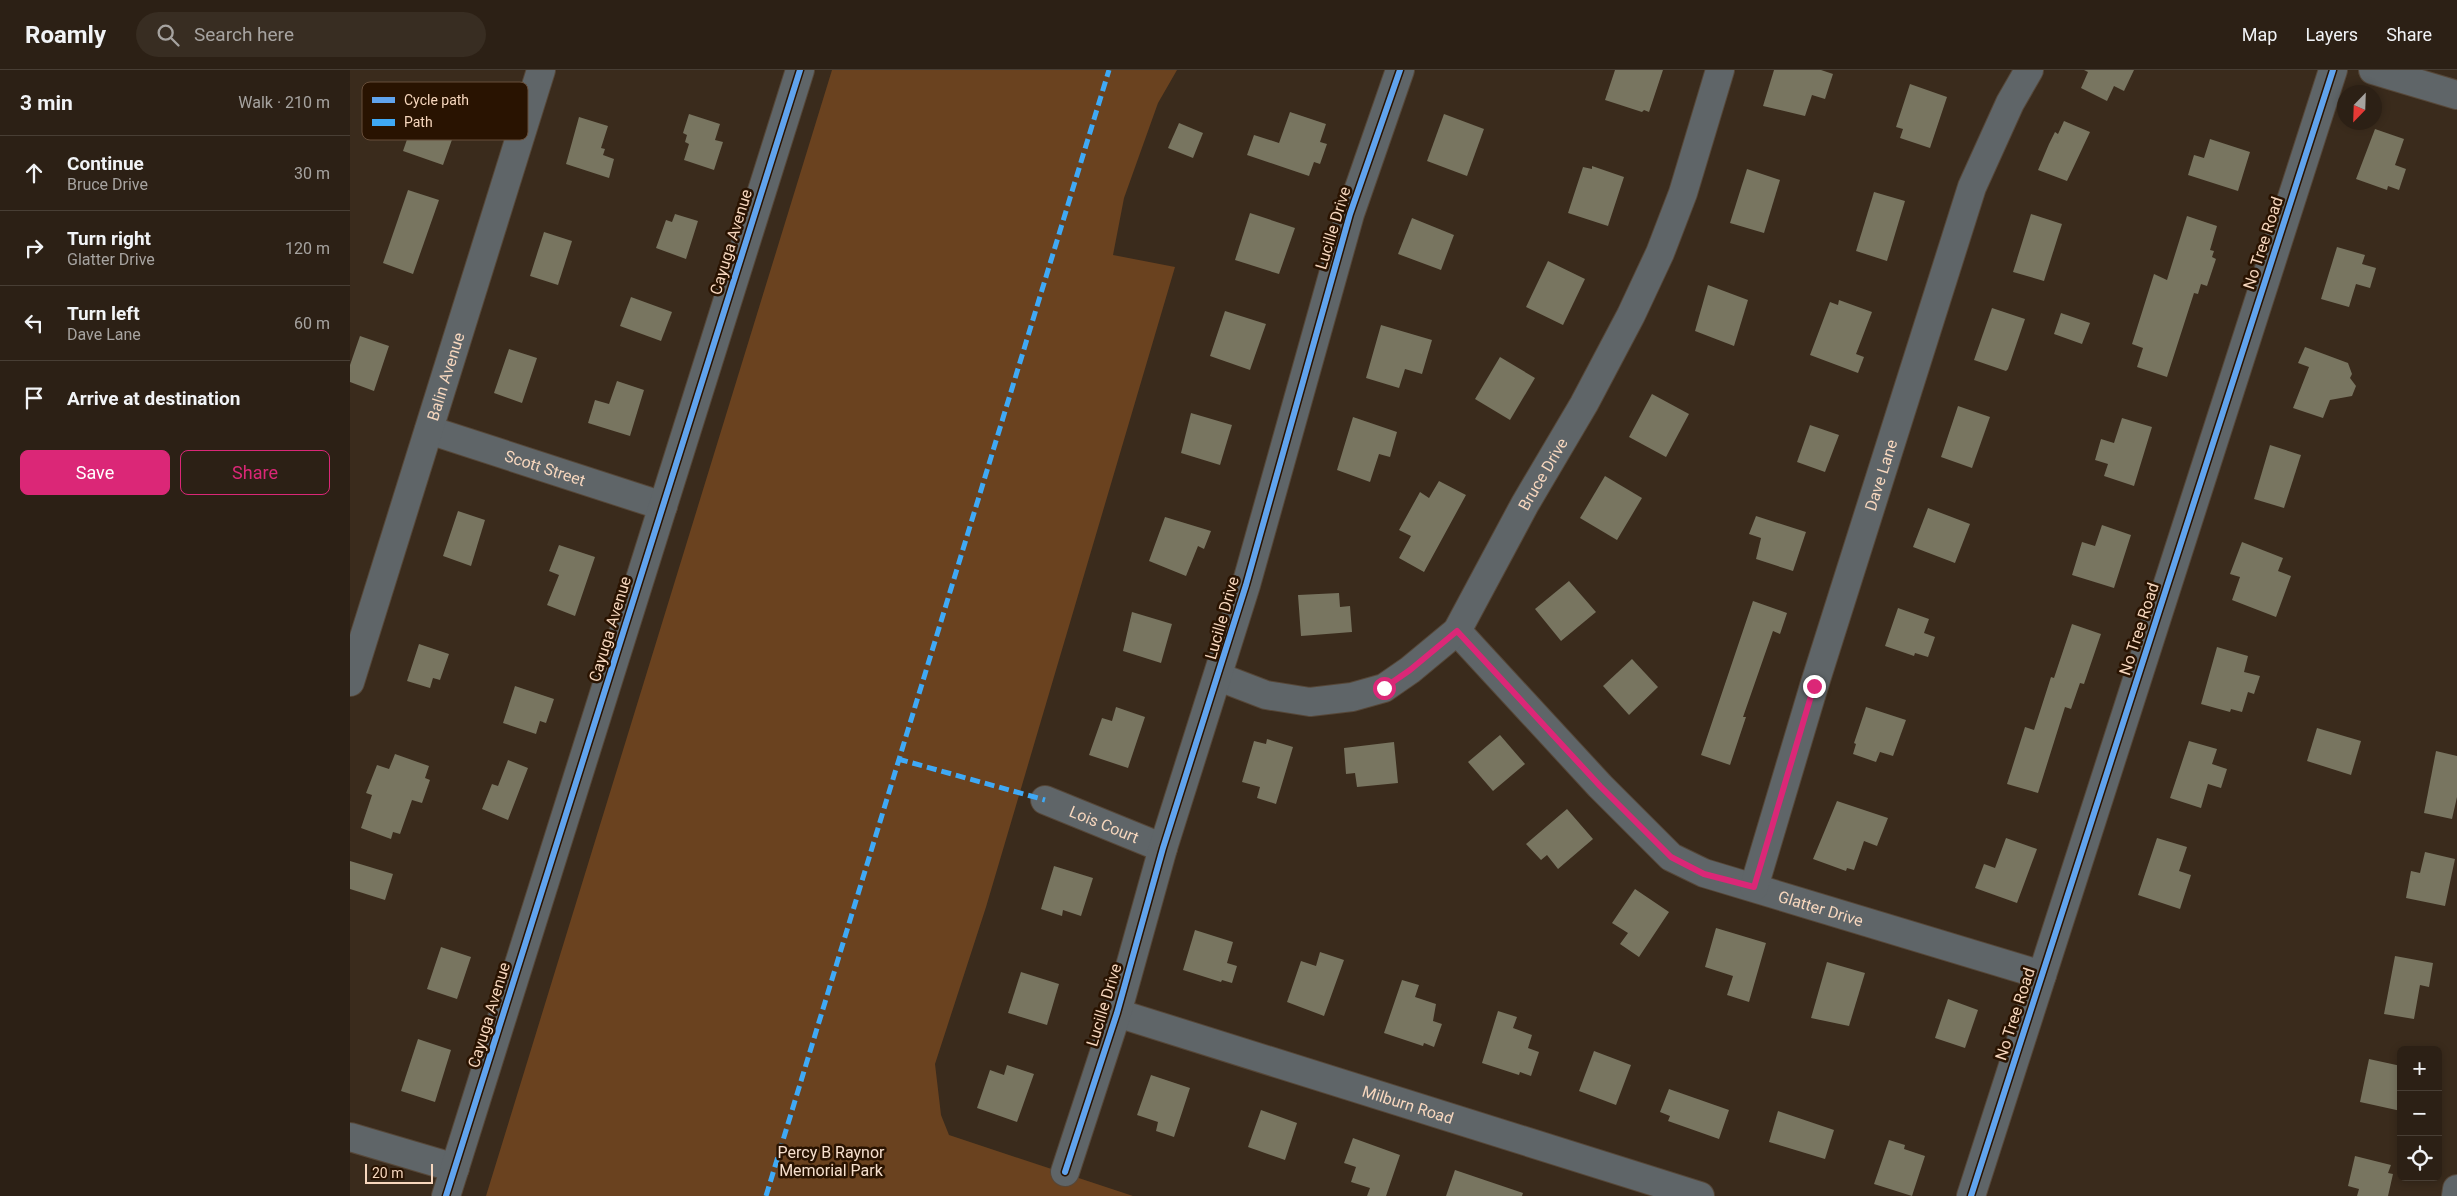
<!DOCTYPE html>
<meta charset="utf-8">
<style>
:root{--surface:#2c2015;--page:#382d22;--text:#f1f3f6;--muted:#a6a3a0;--line:#483e34;--accent:#db2777}
body{margin:0;font-family:Roboto,sans-serif;background:var(--page);color:var(--text)}
.controls{position:absolute;right:15px;bottom:15px;display:grid;overflow:hidden;border-radius:8px;box-shadow:0 2px 8px #0003}
.controls button{width:45px;height:45px;display:grid;place-items:center;padding:0;border:0;border-bottom:1px solid var(--line);background:var(--surface);color:var(--text);font:25px sans-serif}
.compass{position:absolute;left:1987px;top:15px;width:45px;height:45px;border-radius:50%;background:var(--surface);box-shadow:0 2px 8px #0003;rotate:203deg}
.scale{position:absolute;left:15px;bottom:12px;width:68px;box-sizing:border-box;padding-left:5px;border:2px solid #f7d7be;border-top:0;font-size:14px;line-height:18px;white-space:nowrap;color:#f7d7be;-webkit-text-stroke:4px #291301;paint-order:stroke}
.stop{position:absolute;width:15px;height:15px;margin:-11px;border:4px solid #db2777;border-radius:50%;background:#fff}
.stop.end{background:#db2777;border-color:#fff;box-shadow:0 1px 5px #0008}
.list{margin:0;padding:0;list-style:none}
h2{display:flex;justify-content:space-between;align-items:center;height:65px;margin:0;padding:0 20px;font-size:21px}
h2 small{font-size:16px;font-weight:400;color:var(--muted)}
.list li{display:grid;grid-template-columns:32px 1fr auto;gap:15px;align-items:center;box-sizing:border-box;height:75px;padding:0 20px;border-top:1px solid var(--line)}
.list b{display:block;font-size:19px;white-space:nowrap}
.list p{margin:0;font-size:16px;white-space:nowrap;color:var(--muted)}
.list em{font-size:16px;font-style:normal;color:var(--muted)}
.actions{display:flex;gap:10px;padding:15px 20px}
.actions a{flex:1;padding:11px 0;border:1px solid var(--accent);border-radius:8px;text-align:center;font-size:18px;color:var(--accent)}
.actions .main{background:var(--accent);color:#fff}
.icon{flex:none;width:28px;height:28px;fill:none;stroke:currentColor;stroke-width:2;stroke-linecap:round;stroke-linejoin:round}
.map{position:relative;flex:none;width:2107px;height:1126px;overflow:hidden}
header{display:flex;align-items:center;gap:30px;box-sizing:border-box;height:70px;padding:0 25px;background:var(--surface);border-bottom:1px solid var(--line)}
header strong{font-size:24px}
nav{display:flex;gap:28px;margin-inline-start:auto;font-size:18px}
.search{width:350px;height:45px;background:var(--page);display:flex;align-items:center;gap:12px;box-sizing:border-box;padding:0 18px;border-radius:28px;color:var(--muted);font-size:19px}
main{display:flex}
aside{flex:1;background:var(--surface)}
.map>svg:first-child{display:block}
.green{fill:#6a421f}
.building{fill:#787560}
.lines{fill:none;stroke-linecap:round;stroke-linejoin:round}
.minor-casing{stroke:#564738;stroke-width:30}
.minor{stroke:#5f6568;stroke-width:28}
.quiet{stroke:#3fa9f5;stroke-width:5;stroke-dasharray:10 5;stroke-linecap:butt}
.cycleway-casing{stroke:#291301;stroke-width:9}
.cycleway{stroke:#60a3ed;stroke-width:6}
.route{stroke:#db2777;stroke-width:6}
.labels{text-anchor:middle;dominant-baseline:central;stroke-width:5;stroke-linejoin:round;paint-order:stroke}
.street-label{font-size:16px;fill:#f7d7be;stroke:#291301}
.park-label{font-size:16px;fill:#f6dfcd;stroke:#291301}
.key{fill:#291301;stroke:#674e3a;stroke-width:1}
.key-label{font-size:14px;fill:#f7d7be}
</style>
<header>
<strong>Roamly</strong>
<div class="search"><svg class="icon" aria-label="search" viewBox="0 0 24 24"><circle cx="10" cy="10" r="6"/><path d="M15 15l6 6"/></svg>Search here</div>
<nav><a>Map</a><a>Layers</a><a>Share</a></nav>
</header>
<main>
<aside>
<h2>3 min<small>Walk · 210 m</small></h2>
<ul class="list">
<li><svg class="icon" aria-label="ahead" viewBox="0 0 24 24"><path d="M12 20V5M6 11l6-6 6 6"/></svg><div><b>Continue</b><p>Bruce Drive</p></div><em>30 m</em></li>
<li><svg class="icon" aria-label="right" viewBox="0 0 24 24"><path d="M7 20v-9h11M14 6l5 5-5 5"/></svg><div><b>Turn right</b><p>Glatter Drive</p></div><em>120 m</em></li>
<li><svg class="icon" aria-label="left" viewBox="0 0 24 24"><path d="M17 20v-9H6M10 6l-5 5 5 5"/></svg><div><b>Turn left</b><p>Dave Lane</p></div><em>60 m</em></li>
<li><svg class="icon" aria-label="arrive" viewBox="0 0 24 24"><path d="M6 21V4h12l-3 4 3 4H6"/></svg><div><b>Arrive at destination</b></div></li>
</ul>
<div class="actions"><a class="main">Save</a><a>Share</a></div>
</aside>
<div class="map">
<svg width="2107" height="1126" viewBox="0 0 2107 1126">
<rect width="100%" height="100%" fill="#3a2b1c"/>
<path class="green" d="M 482,0 L 827,0 L 808,33 L 774,128 L 763,185 L 825,197 L 636,837 L 585,994 L 591,1045 L 599,1065 L 783,1126 L 136,1126 Z"/>
<g class="building">
<path d="M 1265,0 L 1313,0 L 1299,42 L 1294,40 L 1292,42 L 1255,30 Z"/>
<path d="M 1424,0 L 1471,0 L 1483,4 L 1475,29 L 1462,25 L 1455,46 L 1413,36 Z"/>
<path d="M 1734,0 L 1784,0 L 1774,21 L 1764,16 L 1757,31 L 1731,18 L 1738,2 Z"/>
<path d="M 1560,14 L 1597,27 L 1580,78 L 1550,68 L 1553,59 L 1546,57 Z"/>
<path d="M 83,41 L 109,50 L 93,95 L 53,81 L 62,55 L 76,60 Z"/>
<path d="M 940,42 L 976,54 L 970,72 L 977,74 L 970,94 L 964,92 L 959,106 L 897,85 L 904,65 L 929,73 Z"/>
<path d="M 339,44 L 370,54 L 365,70 L 373,72 L 364,100 L 334,90 L 339,74 L 335,72 L 337,65 L 333,63 Z"/>
<path d="M 1094,44 L 1134,59 L 1117,106 L 1077,91 Z"/>
<path d="M 229,47 L 258,56 L 251,78 L 255,79 L 253,85 L 264,89 L 259,108 L 216,94 Z"/>
<path d="M 1714,51 L 1740,62 L 1717,111 L 1688,100 L 1699,74 L 1705,62 L 1708,64 Z"/>
<path d="M 829,53 L 853,63 L 843,88 L 818,78 Z"/>
<path d="M 2025,59 L 2054,69 L 2045,95 L 2056,99 L 2049,120 L 2038,116 L 2037,120 L 2006,109 Z"/>
<path d="M 1860,69 L 1900,82 L 1888,121 L 1838,105 L 1844,85 L 1854,88 Z"/>
<path d="M 1242,96 L 1274,107 L 1258,156 L 1218,143 L 1233,97 L 1242,99 Z"/>
<path d="M 1397,99 L 1430,110 L 1414,163 L 1380,153 Z"/>
<path d="M 58,120 L 89,130 L 63,204 L 33,193 Z"/>
<path d="M 1524,122 L 1555,131 L 1537,191 L 1506,181 Z"/>
<path d="M 900,143 L 945,158 L 929,204 L 885,190 Z"/>
<path d="M 325,144 L 348,151 L 336,189 L 306,178 L 316,150 L 322,152 Z"/>
<path d="M 1681,144 L 1712,154 L 1694,211 L 1663,202 Z"/>
<path d="M 1837,146 L 1867,156 L 1860,180 L 1864,181 L 1862,187 L 1866,189 L 1857,216 L 1851,214 L 1848,224 L 1844,223 L 1817,307 L 1787,297 L 1793,278 L 1782,274 L 1804,204 L 1817,210 Z"/>
<path d="M 1062,148 L 1104,165 L 1091,200 L 1048,184 Z"/>
<path d="M 194,162 L 222,171 L 208,215 L 180,206 Z"/>
<path d="M 1987,177 L 2015,185 L 2012,194 L 2026,198 L 2020,218 L 2006,214 L 1999,237 L 1971,229 Z"/>
<path d="M 1198,191 L 1235,209 L 1213,255 L 1176,237 Z"/>
<path d="M 1358,215 L 1398,230 L 1384,276 L 1345,261 Z"/>
<path d="M 281,227 L 322,242 L 311,271 L 270,256 Z"/>
<path d="M 1489,230 L 1522,242 L 1506,284 L 1514,287 L 1508,303 L 1460,285 L 1480,232 L 1488,235 Z"/>
<path d="M 1642,238 L 1675,249 L 1658,299 L 1656,301 L 1624,290 Z"/>
<path d="M 875,241 L 916,254 L 900,300 L 860,286 Z"/>
<path d="M 1711,243 L 1740,253 L 1732,274 L 1704,264 Z"/>
<path d="M 1031,255 L 1082,270 L 1072,304 L 1055,299 L 1049,318 L 1016,308 Z"/>
<path d="M 10,266 L 39,276 L 24,321 L 0,312 L 0,295 Z"/>
<path d="M 1955,277 L 1998,293 L 2002,304 L 2000,308 L 2006,316 L 2002,326 L 1980,330 L 1973,348 L 1943,338 L 1959,297 L 1948,293 Z"/>
<path d="M 159,279 L 187,288 L 172,333 L 144,323 Z"/>
<path d="M 1150,287 L 1185,308 L 1160,350 L 1125,329 Z"/>
<path d="M 267,311 L 294,320 L 280,366 L 238,353 L 245,330 L 259,334 Z"/>
<path d="M 1302,324 L 1339,344 L 1316,387 L 1279,367 Z"/>
<path d="M 1608,336 L 1640,347 L 1622,398 L 1591,387 Z"/>
<path d="M 841,343 L 882,355 L 870,395 L 831,383 Z"/>
<path d="M 1003,347 L 1047,362 L 1040,387 L 1029,384 L 1020,412 L 987,400 Z"/>
<path d="M 1772,348 L 1802,357 L 1784,416 L 1754,406 L 1758,394 L 1745,390 L 1751,369 L 1764,373 Z"/>
<path d="M 1460,355 L 1489,365 L 1475,402 L 1447,392 Z"/>
<path d="M 1920,375 L 1951,385 L 1934,438 L 1904,429 Z"/>
<path d="M 1255,406 L 1292,428 L 1267,470 L 1230,448 Z"/>
<path d="M 1089,411 L 1116,425 L 1074,502 L 1049,488 L 1061,466 L 1049,460 L 1070,422 L 1079,428 Z"/>
<path d="M 1578,438 L 1620,454 L 1605,493 L 1563,477 Z"/>
<path d="M 108,441 L 135,450 L 121,496 L 93,486 Z"/>
<path d="M 1406,446 L 1456,462 L 1443,501 L 1406,489 L 1411,468 L 1399,464 Z"/>
<path d="M 815,447 L 861,461 L 854,479 L 848,476 L 836,506 L 799,491 Z"/>
<path d="M 1752,455 L 1781,465 L 1764,518 L 1722,505 L 1732,472 L 1745,476 Z"/>
<path d="M 1892,472 L 1933,488 L 1928,501 L 1941,506 L 1926,547 L 1882,530 L 1890,507 L 1880,504 Z"/>
<path d="M 209,475 L 245,487 L 225,546 L 197,535 L 209,505 L 199,501 Z"/>
<path d="M 1219,511 L 1246,542 L 1211,571 L 1185,539 Z"/>
<path d="M 989,523 L 990,537 L 1000,536 L 1002,562 L 951,566 L 948,525 Z"/>
<path d="M 1403,531 L 1437,543 L 1430,564 L 1423,561 L 1393,647 L 1396,647 L 1380,695 L 1351,685 Z"/>
<path d="M 1548,538 L 1579,549 L 1574,563 L 1585,567 L 1578,587 L 1565,583 L 1564,586 L 1535,576 Z"/>
<path d="M 782,542 L 822,554 L 811,593 L 773,581 Z"/>
<path d="M 1722,554 L 1751,564 L 1734,614 L 1730,613 L 1721,639 L 1715,637 L 1688,723 L 1657,714 L 1675,657 L 1684,660 L 1701,607 L 1704,608 Z"/>
<path d="M 69,574 L 99,584 L 90,610 L 83,608 L 80,618 L 57,611 Z"/>
<path d="M 1867,577 L 1898,586 L 1894,602 L 1910,606 L 1904,624 L 1898,622 L 1892,642 L 1881,639 L 1880,642 L 1851,634 Z"/>
<path d="M 1282,589 L 1308,617 L 1279,645 L 1253,616 Z"/>
<path d="M 165,616 L 204,629 L 196,653 L 190,651 L 186,664 L 153,653 Z"/>
<path d="M 766,637 L 795,647 L 778,698 L 739,685 L 752,648 L 762,651 Z"/>
<path d="M 1516,637 L 1556,650 L 1543,686 L 1530,682 L 1526,692 L 1503,684 L 1506,674 L 1504,673 Z"/>
<path d="M 1967,658 L 2011,671 L 2001,705 L 1957,691 Z"/>
<path d="M 1150,665 L 1175,694 L 1143,721 L 1118,692 Z"/>
<path d="M 917,669 L 943,677 L 926,734 L 907,728 L 910,717 L 892,712 L 904,671 L 916,674 Z"/>
<path d="M 1839,671 L 1867,679 L 1862,694 L 1877,699 L 1871,718 L 1858,714 L 1851,738 L 1820,728 Z"/>
<path d="M 1044,672 L 1048,713 L 1007,717 L 1005,703 L 996,704 L 994,678 Z"/>
<path d="M 2086,681 L 2107,686 L 2107,727 L 2102,749 L 2074,743 Z"/>
<path d="M 45,684 L 79,696 L 75,708 L 80,710 L 72,733 L 62,730 L 50,764 L 43,762 L 41,769 L 11,758 L 22,725 L 16,723 L 27,695 L 39,699 Z"/>
<path d="M 158,690 L 178,698 L 158,750 L 132,739 L 142,714 L 148,716 Z"/>
<path d="M 1487,731 L 1538,748 L 1527,776 L 1514,771 L 1504,800 L 1497,798 L 1496,801 L 1463,789 Z"/>
<path d="M 1217,739 L 1243,769 L 1208,799 L 1197,785 L 1191,790 L 1176,774 Z"/>
<path d="M 1656,768 L 1687,779 L 1667,833 L 1625,818 L 1634,794 L 1645,798 Z"/>
<path d="M 1807,768 L 1837,777 L 1829,801 L 1841,805 L 1830,839 L 1788,825 Z"/>
<path d="M 2075,782 L 2105,789 L 2095,836 L 2056,828 L 2061,801 L 2070,803 Z"/>
<path d="M 0,791 L 43,804 L 35,830 L 0,819 Z"/>
<path d="M 704,796 L 743,808 L 731,846 L 713,840 L 712,846 L 691,839 Z"/>
<path d="M 1285,819 L 1319,842 L 1289,887 L 1270,874 L 1278,863 L 1262,853 Z"/>
<path d="M 1366,858 L 1416,873 L 1399,932 L 1377,925 L 1383,906 L 1355,897 Z"/>
<path d="M 845,860 L 883,872 L 877,893 L 887,896 L 882,913 L 872,910 L 871,912 L 833,900 Z"/>
<path d="M 91,877 L 121,887 L 107,929 L 77,919 Z"/>
<path d="M 970,882 L 994,890 L 974,946 L 937,932 L 951,891 L 966,896 Z"/>
<path d="M 2045,886 L 2083,893 L 2079,917 L 2070,915 L 2064,949 L 2034,944 Z"/>
<path d="M 1477,892 L 1515,903 L 1499,956 L 1461,948 Z"/>
<path d="M 671,902 L 709,914 L 697,955 L 658,943 Z"/>
<path d="M 1052,910 L 1069,915 L 1065,927 L 1086,934 L 1083,951 L 1092,954 L 1084,977 L 1074,973 L 1073,976 L 1034,963 Z"/>
<path d="M 1598,929 L 1628,940 L 1615,978 L 1585,968 Z"/>
<path d="M 1148,941 L 1167,947 L 1163,958 L 1182,965 L 1178,978 L 1189,982 L 1181,1006 L 1170,1002 L 1169,1005 L 1132,993 Z"/>
<path d="M 68,969 L 101,980 L 85,1032 L 51,1021 Z"/>
<path d="M 1244,981 L 1281,995 L 1266,1035 L 1229,1021 Z"/>
<path d="M 2019,989 L 2051,996 L 2051,1041 L 2010,1032 Z"/>
<path d="M 657,995 L 684,1004 L 667,1052 L 627,1038 L 640,1000 L 654,1005 Z"/>
<path d="M 801,1005 L 840,1018 L 824,1067 L 806,1061 L 808,1052 L 787,1045 Z"/>
<path d="M 1319,1019 L 1379,1040 L 1369,1069 L 1318,1051 L 1320,1046 L 1310,1042 Z"/>
<path d="M 911,1040 L 947,1053 L 935,1090 L 898,1077 Z"/>
<path d="M 1428,1041 L 1484,1060 L 1475,1089 L 1419,1072 Z"/>
<path d="M 1003,1068 L 1050,1085 L 1036,1126 L 1017,1126 L 1020,1118 L 1001,1112 L 1006,1097 L 994,1093 Z"/>
<path d="M 1539,1070 L 1555,1075 L 1554,1079 L 1575,1086 L 1562,1126 L 1524,1114 Z"/>
<path d="M 2005,1086 L 2041,1095 L 2038,1103 L 2043,1104 L 2038,1126 L 2007,1126 L 2009,1119 L 1998,1116 Z"/>
<path d="M 1105,1100 L 1173,1123 L 1172,1126 L 1096,1126 Z"/>
</g>
<g class="lines">
<defs>
<g id="minor">
<path d="M 2023,0 L 2107,25"/>
<path id="s1" d="M 79,360 L 313,436"/>
<path id="s2" d="M 1107,561 L 1250,716 L 1321,787 L 1354,803 L 1692,905"/>
<path id="s3" d="M 869,607 L 916,625 L 960,632 L 1002,627 L 1034,618 L 1060,600 L 1107,561 L 1175,434 L 1234,334 L 1281,245 L 1310,183 L 1333,123 L 1370,0"/>
<path id="s4" d="M 0,612 L 191,0"/>
<path id="s5" d="M 695,730 L 813,778"/>
<path id="s6" d="M 1404,817 L 1464,616 L 1622,117 L 1660,33 L 1679,0"/>
<path id="s7" d="M 767,943 L 1350,1126"/>
<path d="M 0,1067 L 105,1098"/>
<path d="M 715,1102 L 767,943 L 813,778 L 896,515 L 1000,144 L 1050,0"/>
<path d="M 96,1126 L 450,0"/>
<path d="M 1621,1126 L 1983,0"/>
<path d="M 2106,1126 L 2107,1119"/>
</g>
</defs>
<use href="#minor" class="minor-casing"/>
<use href="#minor" class="minor"/>
<g class="quiet">
<path d="M 548,689 L 695,730"/>
<path d="M 416,1126 L 759,0"/>
</g>
<defs>
<g id="cycleway">
<path d="M 715,1102 L 767,943 L 813,778 L 896,515 L 1000,144 L 1050,0"/>
<path d="M 96,1126 L 450,0"/>
<path d="M 1621,1126 L 1983,0"/>
</g>
</defs>
<use href="#cycleway" class="cycleway-casing"/>
<use href="#cycleway" class="cycleway"/>
</g>
<g class="lines">
<path class="route" d="M 1034,618 L 1060,600 L 1107,561 L 1250,716 L 1321,787 L 1354,804 L 1404,817 L 1464,616"/>
</g>
<g class="labels">
<g class="street-label">
<text transform="translate(983 158) rotate(-73)">Lucille Drive</text>
<text transform="translate(381 172) rotate(-73)">Cayuga Avenue</text>
<text transform="translate(1913 173) rotate(-72)">No Tree Road</text>
<text stroke="none"><textPath href="#s4" startOffset="320">Balin Avenue</textPath></text>
<text stroke="none"><textPath href="#s1" startOffset="122">Scott Street</textPath></text>
<text stroke="none"><textPath href="#s3" startOffset="442">Bruce Drive</textPath></text>
<text stroke="none"><textPath href="#s6" startOffset="431">Dave Lane</textPath></text>
<text transform="translate(872 548) rotate(-74)">Lucille Drive</text>
<text transform="translate(260 559) rotate(-73)">Cayuga Avenue</text>
<text transform="translate(1789 559) rotate(-72)">No Tree Road</text>
<text stroke="none"><textPath href="#s5" startOffset="64">Lois Court</textPath></text>
<text stroke="none"><textPath href="#s2" startOffset="470">Glatter Drive</textPath></text>
<text transform="translate(754 935) rotate(-73)">Lucille Drive</text>
<text transform="translate(1665 944) rotate(-72)">No Tree Road</text>
<text transform="translate(139 945) rotate(-73)">Cayuga Avenue</text>
<text stroke="none"><textPath href="#s7" startOffset="305">Milburn Road</textPath></text>
</g>
<g class="park-label">
<text x="481" y="1082">Percy B Raynor<tspan x="481" dy="18">Memorial Park</tspan></text>
</g>
</g>
<rect x="12" y="12" width="166" height="58" rx="8" class="key"/>
<rect x="22" y="27" width="23" height="6" fill="#60a3ed"/>
<rect x="22" y="49" width="23" height="7" fill="#3fa9f5"/>
<g class="key-label">
<text x="54" y="35">Cycle path</text>
<text x="54" y="57">Path</text>
</g>
</svg>
<div class="controls">
<button>+</button>
<button>−</button>
<button><svg class="icon" aria-label="locate" viewBox="0 0 24 24"><circle cx="12" cy="12" r="6"/><path d="M12 2v4M12 18v4M2 12h4M18 12h4"/></svg></button>
</div>
<svg class="compass" viewBox="-18 -18 36 36"><path d="M0-13l5 13h-10z" fill="#e53935"/><path d="M0 13l5-13h-10z" fill="#a6a3a0"/></svg>
<div class="scale">20 m</div>
<div class="stop" style="left:1034px;top:618px"></div>
<div class="stop end" style="left:1464px;top:616px"></div>
</div>
</main>
